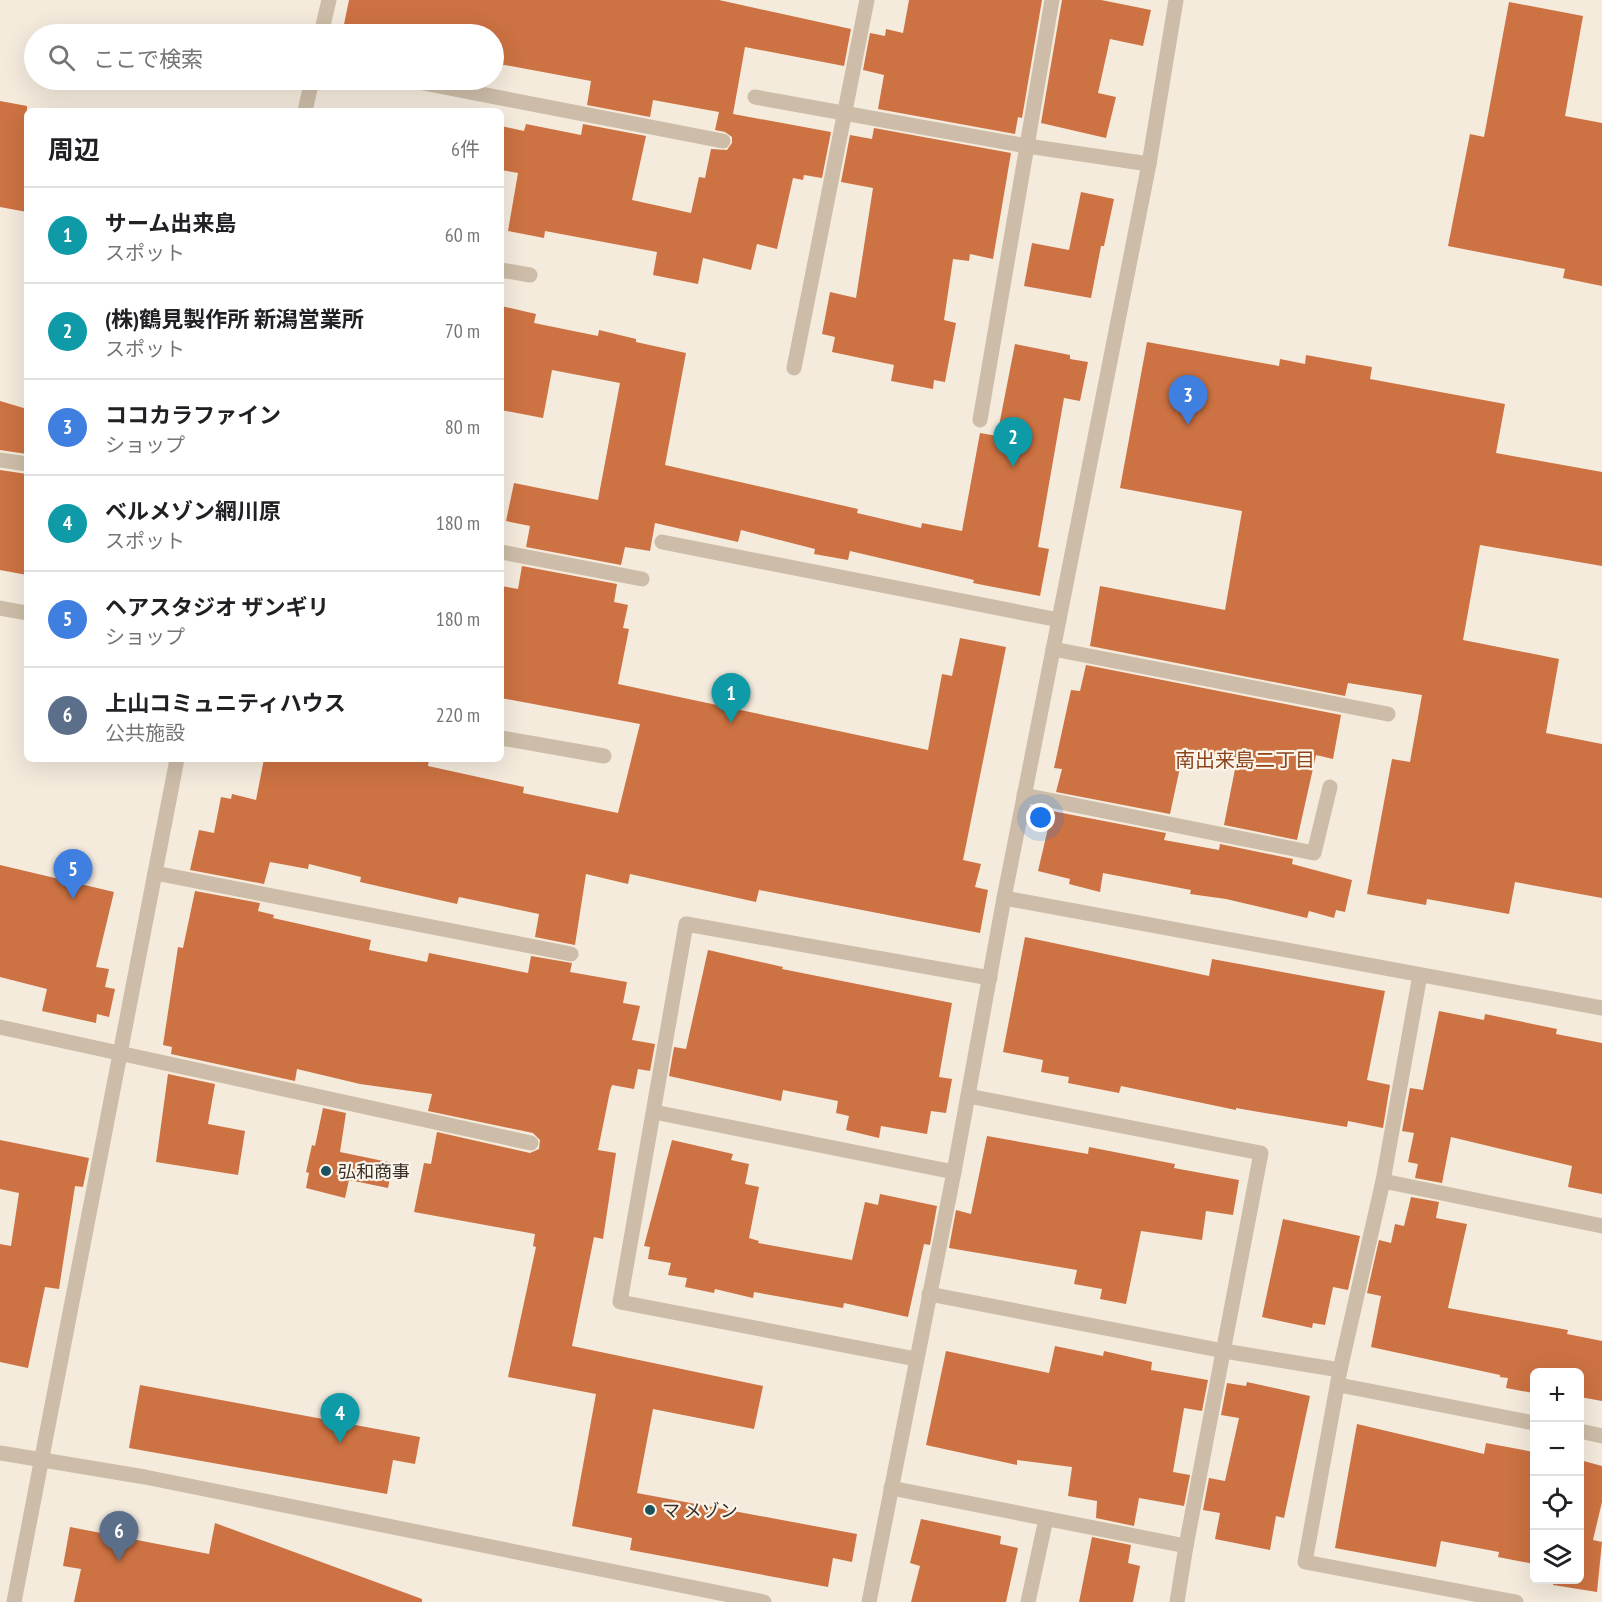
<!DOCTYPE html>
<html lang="ja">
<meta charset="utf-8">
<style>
:root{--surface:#fff;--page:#f6f6f6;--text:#202124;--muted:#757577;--line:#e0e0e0;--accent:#d93025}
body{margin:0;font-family:"PT Sans Narrow","Noto Sans JP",sans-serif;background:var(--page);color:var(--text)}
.controls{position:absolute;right:18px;bottom:18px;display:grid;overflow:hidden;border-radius:9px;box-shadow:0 6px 24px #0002}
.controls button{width:54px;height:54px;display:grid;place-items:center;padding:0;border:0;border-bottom:2px solid var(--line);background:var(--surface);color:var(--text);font:30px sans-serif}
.you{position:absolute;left:1041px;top:818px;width:21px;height:21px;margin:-15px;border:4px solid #fff;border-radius:50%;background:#1a73e8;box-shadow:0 0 0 9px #1a73e833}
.badge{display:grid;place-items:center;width:39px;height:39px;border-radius:50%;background:var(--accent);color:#fff;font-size:20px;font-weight:700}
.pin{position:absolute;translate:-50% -50px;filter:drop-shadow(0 2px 3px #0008)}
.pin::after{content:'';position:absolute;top:32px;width:21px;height:18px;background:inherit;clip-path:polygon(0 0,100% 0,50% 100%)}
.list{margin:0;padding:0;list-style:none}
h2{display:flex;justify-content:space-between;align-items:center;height:78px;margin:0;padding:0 24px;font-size:26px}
h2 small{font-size:20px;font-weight:400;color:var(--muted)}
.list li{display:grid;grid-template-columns:39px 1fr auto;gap:18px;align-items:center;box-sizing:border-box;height:96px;padding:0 24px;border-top:2px solid var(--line)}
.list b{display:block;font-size:22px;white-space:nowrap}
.list p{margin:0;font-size:20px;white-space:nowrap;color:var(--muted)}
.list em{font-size:20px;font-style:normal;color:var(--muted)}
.icon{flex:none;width:33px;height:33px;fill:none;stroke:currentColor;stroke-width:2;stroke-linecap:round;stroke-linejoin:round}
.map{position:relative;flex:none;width:1602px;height:1602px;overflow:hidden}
.search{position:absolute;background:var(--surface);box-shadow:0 6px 24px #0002;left:24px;top:24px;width:480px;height:66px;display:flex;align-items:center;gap:15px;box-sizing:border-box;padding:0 21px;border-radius:33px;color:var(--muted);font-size:22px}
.panel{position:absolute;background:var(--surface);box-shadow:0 6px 24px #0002;left:24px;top:108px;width:480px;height:654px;border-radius:9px}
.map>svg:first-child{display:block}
.building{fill:#cd7242}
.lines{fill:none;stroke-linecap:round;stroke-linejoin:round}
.minor{stroke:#cdbda8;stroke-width:15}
.poi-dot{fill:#1b525e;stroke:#fbf5ea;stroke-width:2}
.labels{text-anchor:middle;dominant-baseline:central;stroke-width:4.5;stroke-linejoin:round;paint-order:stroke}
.poi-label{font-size:18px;fill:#392f28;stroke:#fbf5ea;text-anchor:start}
.neighbourhood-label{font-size:20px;fill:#8d431c;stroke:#fbf5ea}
</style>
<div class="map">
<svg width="1602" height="1602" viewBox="0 0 1602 1602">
<rect width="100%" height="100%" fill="#f4ebdd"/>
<g class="building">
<path d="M 349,0 L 719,0 L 851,29 L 844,66 L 745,47 L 733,114 L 831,132 L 822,178 L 804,175 L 803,180 L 793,178 L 777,249 L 757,244 L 751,270 L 703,258 L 698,284 L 653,275 L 657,252 L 545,231 L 544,238 L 508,231 L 518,173 L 501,170 L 501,126 L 524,131 L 526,124 L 581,135 L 583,124 L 646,136 L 632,200 L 691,213 L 699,177 L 705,178 L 711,149 L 727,150 L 732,143 L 732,137 L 725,132 L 715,130 L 719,112 L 653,100 L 650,117 L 587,105 L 591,81 L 494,63 L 494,34 L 342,34 Z"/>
<path d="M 909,0 L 1042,0 L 1022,118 L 1018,117 L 1015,134 L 878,109 L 884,75 L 863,70 L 870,33 L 885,36 L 886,29 L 903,33 Z"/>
<path d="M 1062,0 L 1101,0 L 1151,10 L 1143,46 L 1110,39 L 1098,93 L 1116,97 L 1106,138 L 1041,123 Z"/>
<path d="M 1509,2 L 1583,16 L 1565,116 L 1602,123 L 1602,286 L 1563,278 L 1565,269 L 1448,246 L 1470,134 L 1484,137 Z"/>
<path d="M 0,101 L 27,106 L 27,212 L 0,207 Z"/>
<path d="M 874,128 L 1011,153 L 993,259 L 970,254 L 969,261 L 953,259 L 944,320 L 956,323 L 945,382 L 934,380 L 933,389 L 891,381 L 894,365 L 832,352 L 835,337 L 822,334 L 830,292 L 856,298 L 873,188 L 841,182 L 850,135 L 872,139 Z"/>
<path d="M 1081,192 L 1114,199 L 1104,246 L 1101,246 L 1091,298 L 1024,286 L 1032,243 L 1069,250 Z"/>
<path d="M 501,306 L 536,314 L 534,323 L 598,336 L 599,330 L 636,339 L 636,342 L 686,353 L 665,465 L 858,509 L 857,513 L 921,528 L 922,523 L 962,531 L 980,433 L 997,436 L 1015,344 L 1070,355 L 1070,359 L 1088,362 L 1080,401 L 1064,398 L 1038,547 L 1049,549 L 1040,596 L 973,583 L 974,580 L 850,551 L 848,560 L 814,554 L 815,549 L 741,530 L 738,542 L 655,523 L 650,551 L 625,547 L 621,565 L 526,547 L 530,526 L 506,521 L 514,483 L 598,500 L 620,383 L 552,370 L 543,418 L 501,410 Z"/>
<path d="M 1147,342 L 1279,366 L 1280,359 L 1305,364 L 1306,355 L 1372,367 L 1370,379 L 1505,404 L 1496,453 L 1602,472 L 1602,566 L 1480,545 L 1463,640 L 1559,659 L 1546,733 L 1602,744 L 1602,898 L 1515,882 L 1509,914 L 1427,899 L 1426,905 L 1367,894 L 1392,759 L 1410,762 L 1422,695 L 1348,683 L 1345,696 L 1090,646 L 1100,586 L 1225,610 L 1242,511 L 1120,488 Z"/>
<path d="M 0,401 L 27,409 L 27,454 L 0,450 Z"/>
<path d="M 0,470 L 27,474 L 27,575 L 0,570 Z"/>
<path d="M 522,566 L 617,584 L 614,602 L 628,605 L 623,628 L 629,629 L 618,684 L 928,750 L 942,674 L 952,676 L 960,638 L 1006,647 L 963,860 L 981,864 L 975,887 L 988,890 L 980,933 L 759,890 L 756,902 L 630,874 L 628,884 L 586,874 L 575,945 L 535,937 L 539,914 L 459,897 L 457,904 L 360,882 L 361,877 L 309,864 L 308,869 L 270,862 L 264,884 L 190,870 L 199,830 L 214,833 L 221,797 L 231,799 L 232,794 L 256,800 L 264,759 L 429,759 L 428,766 L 524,787 L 523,793 L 618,813 L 640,724 L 501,698 L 501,586 L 518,589 Z"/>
<path d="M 1086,665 L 1341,715 L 1333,759 L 1316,755 L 1297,840 L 1224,825 L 1237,759 L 1184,749 L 1170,814 L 1056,792 L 1062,769 L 1054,768 L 1071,690 L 1080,691 Z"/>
<path d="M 1052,811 L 1166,833 L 1164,840 L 1219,850 L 1220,844 L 1293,859 L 1292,864 L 1352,880 L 1345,912 L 1336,910 L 1334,918 L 1309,911 L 1307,918 L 1226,899 L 1190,894 L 1191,890 L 1103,873 L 1100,892 L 1069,884 L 1070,879 L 1038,871 Z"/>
<path d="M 0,865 L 114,892 L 96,967 L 109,969 L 105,987 L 115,989 L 109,1017 L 97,1014 L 96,1023 L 42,1011 L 47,989 L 0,977 Z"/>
<path d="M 195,891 L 260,903 L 258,911 L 274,915 L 273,918 L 371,940 L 369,950 L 427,962 L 429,953 L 528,973 L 531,956 L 572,963 L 570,972 L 627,982 L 623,1003 L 640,1006 L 632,1040 L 655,1044 L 650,1071 L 638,1069 L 634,1089 L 612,1085 L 610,1091 L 598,1150 L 616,1153 L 603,1239 L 594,1237 L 572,1346 L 763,1386 L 754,1429 L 653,1409 L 637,1493 L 857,1534 L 852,1562 L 833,1558 L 828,1587 L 630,1550 L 632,1538 L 572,1526 L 596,1394 L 508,1377 L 536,1247 L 533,1246 L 535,1234 L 414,1212 L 424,1163 L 431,1164 L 437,1132 L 530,1153 L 539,1149 L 540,1140 L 533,1133 L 428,1111 L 432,1094 L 360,1084 L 297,1069 L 295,1081 L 171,1054 L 172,1047 L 163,1045 L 178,947 L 183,948 Z"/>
<path d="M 1025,937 L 1209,976 L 1212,959 L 1385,991 L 1367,1080 L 1390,1085 L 1383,1128 L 1348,1121 L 1347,1127 L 1236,1108 L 1236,1110 L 1121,1086 L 1119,1093 L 1068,1083 L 1069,1077 L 1041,1072 L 1043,1060 L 1003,1052 Z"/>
<path d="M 708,950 L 783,967 L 782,969 L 952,1003 L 939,1077 L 952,1079 L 946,1113 L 931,1111 L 927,1134 L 881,1126 L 879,1138 L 846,1130 L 849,1116 L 836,1113 L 838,1101 L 783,1090 L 781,1101 L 669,1076 L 674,1047 L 686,1049 Z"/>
<path d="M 1439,1011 L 1484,1020 L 1485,1014 L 1557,1029 L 1556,1034 L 1602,1043 L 1602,1194 L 1568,1187 L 1572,1166 L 1451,1137 L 1442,1183 L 1415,1178 L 1418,1164 L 1408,1162 L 1414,1133 L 1402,1131 L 1410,1088 L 1423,1090 Z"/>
<path d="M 168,1074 L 215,1084 L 208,1124 L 245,1131 L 238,1175 L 156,1162 Z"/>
<path d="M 323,1108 L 346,1113 L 340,1152 L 393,1163 L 388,1188 L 349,1180 L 345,1198 L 306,1188 L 309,1173 L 306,1172 L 312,1145 L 315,1146 Z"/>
<path d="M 987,1136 L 1088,1154 L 1089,1147 L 1175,1164 L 1174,1168 L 1239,1180 L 1233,1215 L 1206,1211 L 1202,1240 L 1141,1231 L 1126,1304 L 1100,1299 L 1102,1289 L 1074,1284 L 1077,1270 L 949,1248 L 956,1210 L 971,1214 Z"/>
<path d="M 0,1140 L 89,1158 L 83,1187 L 75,1186 L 59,1289 L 45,1287 L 28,1368 L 0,1362 L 0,1244 L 11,1246 L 19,1193 L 0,1189 Z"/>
<path d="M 672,1140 L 733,1154 L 731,1160 L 749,1164 L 745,1184 L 759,1187 L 749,1238 L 759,1241 L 758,1243 L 852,1260 L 865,1202 L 878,1205 L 880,1194 L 937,1206 L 930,1245 L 924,1244 L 908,1317 L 844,1303 L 843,1308 L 754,1292 L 753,1298 L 715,1289 L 714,1293 L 685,1287 L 687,1278 L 668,1275 L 671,1263 L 648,1259 L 650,1247 L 644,1246 Z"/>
<path d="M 1411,1197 L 1439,1202 L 1436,1218 L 1467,1224 L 1448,1308 L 1568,1330 L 1567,1334 L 1602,1341 L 1602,1401 L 1580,1397 L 1580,1372 L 1534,1372 L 1533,1393 L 1506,1388 L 1508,1378 L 1500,1377 L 1500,1375 L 1371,1347 L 1381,1296 L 1367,1293 L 1379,1240 L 1391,1243 L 1395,1224 L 1404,1226 Z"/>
<path d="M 1283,1219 L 1360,1236 L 1348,1290 L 1333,1287 L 1325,1325 L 1313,1323 L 1312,1328 L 1262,1317 Z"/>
<path d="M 1055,1346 L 1103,1356 L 1104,1351 L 1152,1362 L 1151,1370 L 1208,1380 L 1202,1411 L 1184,1408 L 1173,1472 L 1190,1475 L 1184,1506 L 1139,1498 L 1134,1526 L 1096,1518 L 1097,1501 L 1068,1496 L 1072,1467 L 1017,1460 L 1017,1465 L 926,1445 L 946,1351 L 1049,1373 Z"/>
<path d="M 1247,1382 L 1310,1396 L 1284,1518 L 1276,1516 L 1270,1550 L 1215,1539 L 1220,1513 L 1203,1510 L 1209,1478 L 1225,1481 L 1239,1418 L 1221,1415 L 1227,1383 L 1246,1386 Z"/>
<path d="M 140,1385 L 420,1437 L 415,1464 L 393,1460 L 387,1494 L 129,1448 Z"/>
<path d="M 1357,1424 L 1484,1454 L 1486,1443 L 1534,1452 L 1534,1564 L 1498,1557 L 1499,1552 L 1441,1541 L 1436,1567 L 1335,1548 Z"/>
<path d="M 1580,1460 L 1602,1466 L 1602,1502 L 1593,1540 L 1602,1542 L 1597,1592 L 1553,1585 L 1554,1580 L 1580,1580 Z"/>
<path d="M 921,1519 L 1001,1536 L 1000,1544 L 1018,1548 L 1006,1602 L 911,1602 L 920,1566 L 910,1563 Z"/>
<path d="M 215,1523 L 422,1599 L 422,1602 L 74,1602 L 81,1569 L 63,1566 L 70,1527 L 209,1554 Z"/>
<path d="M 1092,1537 L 1131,1545 L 1128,1563 L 1140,1566 L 1133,1602 L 1079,1602 Z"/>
</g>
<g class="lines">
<g class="minor">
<path d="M 321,34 L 329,0"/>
<path d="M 408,80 L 723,141"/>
<path d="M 755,97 L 1027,146 L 1149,164"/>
<path d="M 305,111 L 312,80"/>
<path d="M 501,270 L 530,275"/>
<path d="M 794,368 L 867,0"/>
<path d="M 980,420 L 1052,0"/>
<path d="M 0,460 L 27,464"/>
<path d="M 662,542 L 1059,620"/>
<path d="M 501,552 L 642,579"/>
<path d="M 0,608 L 27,613"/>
<path d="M 1053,649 L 1388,714"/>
<path d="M 501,738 L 604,756"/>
<path d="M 1024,795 L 1314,853 L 1330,787"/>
<path d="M 155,873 L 571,954"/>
<path d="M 1004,898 L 1602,1008"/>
<path d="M 1420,975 L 1383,1181 L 1340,1370 L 1305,1562 L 1516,1602"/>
<path d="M 0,1027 L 531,1143"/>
<path d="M 968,1096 L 1261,1153 L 1186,1546"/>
<path d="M 654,1112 L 954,1172"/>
<path d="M 1383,1181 L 1602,1226"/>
<path d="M 929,1294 L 1224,1351 L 1340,1370"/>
<path d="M 916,1359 L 620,1302 L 686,924 L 990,978"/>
<path d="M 1339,1385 L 1534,1423"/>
<path d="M 1580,1431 L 1602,1436"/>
<path d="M 0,1453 L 145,1477 L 764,1602"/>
<path d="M 891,1488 L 1186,1546 L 1177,1602"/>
<path d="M 14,1602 L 177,759"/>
<path d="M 869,1602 L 954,1172 L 1004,898 L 1149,164 L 1176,0"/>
<path d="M 1028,1602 L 1046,1519"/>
</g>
</g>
<g class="poi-dot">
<circle cx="326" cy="1171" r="6"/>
<circle cx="650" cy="1510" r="6"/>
</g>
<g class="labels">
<g class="poi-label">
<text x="338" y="1171">弘和商事</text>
<text x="662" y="1510">マ メゾン</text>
</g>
<g class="neighbourhood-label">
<text x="1245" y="760">南出来島二丁目</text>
</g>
</g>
</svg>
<div class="controls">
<button>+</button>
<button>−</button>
<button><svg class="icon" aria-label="locate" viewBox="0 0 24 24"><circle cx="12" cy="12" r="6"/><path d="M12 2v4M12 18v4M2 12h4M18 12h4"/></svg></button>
<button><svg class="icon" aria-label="layers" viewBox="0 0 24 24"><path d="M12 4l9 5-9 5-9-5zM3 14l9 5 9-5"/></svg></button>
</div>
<div class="you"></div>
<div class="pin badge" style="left:731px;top:723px;background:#0f9aa8">1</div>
<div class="pin badge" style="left:1013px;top:467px;background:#0f9aa8">2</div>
<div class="pin badge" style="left:1188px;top:425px;background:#3f7fe0">3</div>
<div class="pin badge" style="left:340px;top:1443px;background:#0f9aa8">4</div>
<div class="pin badge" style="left:73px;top:899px;background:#3f7fe0">5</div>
<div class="pin badge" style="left:119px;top:1561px;background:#5c6f8a">6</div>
<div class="search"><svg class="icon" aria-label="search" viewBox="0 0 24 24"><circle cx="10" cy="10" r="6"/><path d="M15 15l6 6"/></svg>ここで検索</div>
<section class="panel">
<h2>周辺<small>6件</small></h2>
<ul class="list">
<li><span class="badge" style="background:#0f9aa8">1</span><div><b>サーム出来島</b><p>スポット</p></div><em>60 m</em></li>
<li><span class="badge" style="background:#0f9aa8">2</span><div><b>(株)鶴見製作所 新潟営業所</b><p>スポット</p></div><em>70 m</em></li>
<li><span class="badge" style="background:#3f7fe0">3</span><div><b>ココカラファイン</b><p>ショップ</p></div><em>80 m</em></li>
<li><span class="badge" style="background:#0f9aa8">4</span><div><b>ベルメゾン網川原</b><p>スポット</p></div><em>180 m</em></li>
<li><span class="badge" style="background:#3f7fe0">5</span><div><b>ヘアスタジオ ザンギリ</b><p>ショップ</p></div><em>180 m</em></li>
<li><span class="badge" style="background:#5c6f8a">6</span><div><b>上山コミュニティハウス</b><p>公共施設</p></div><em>220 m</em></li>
</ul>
</section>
</div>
